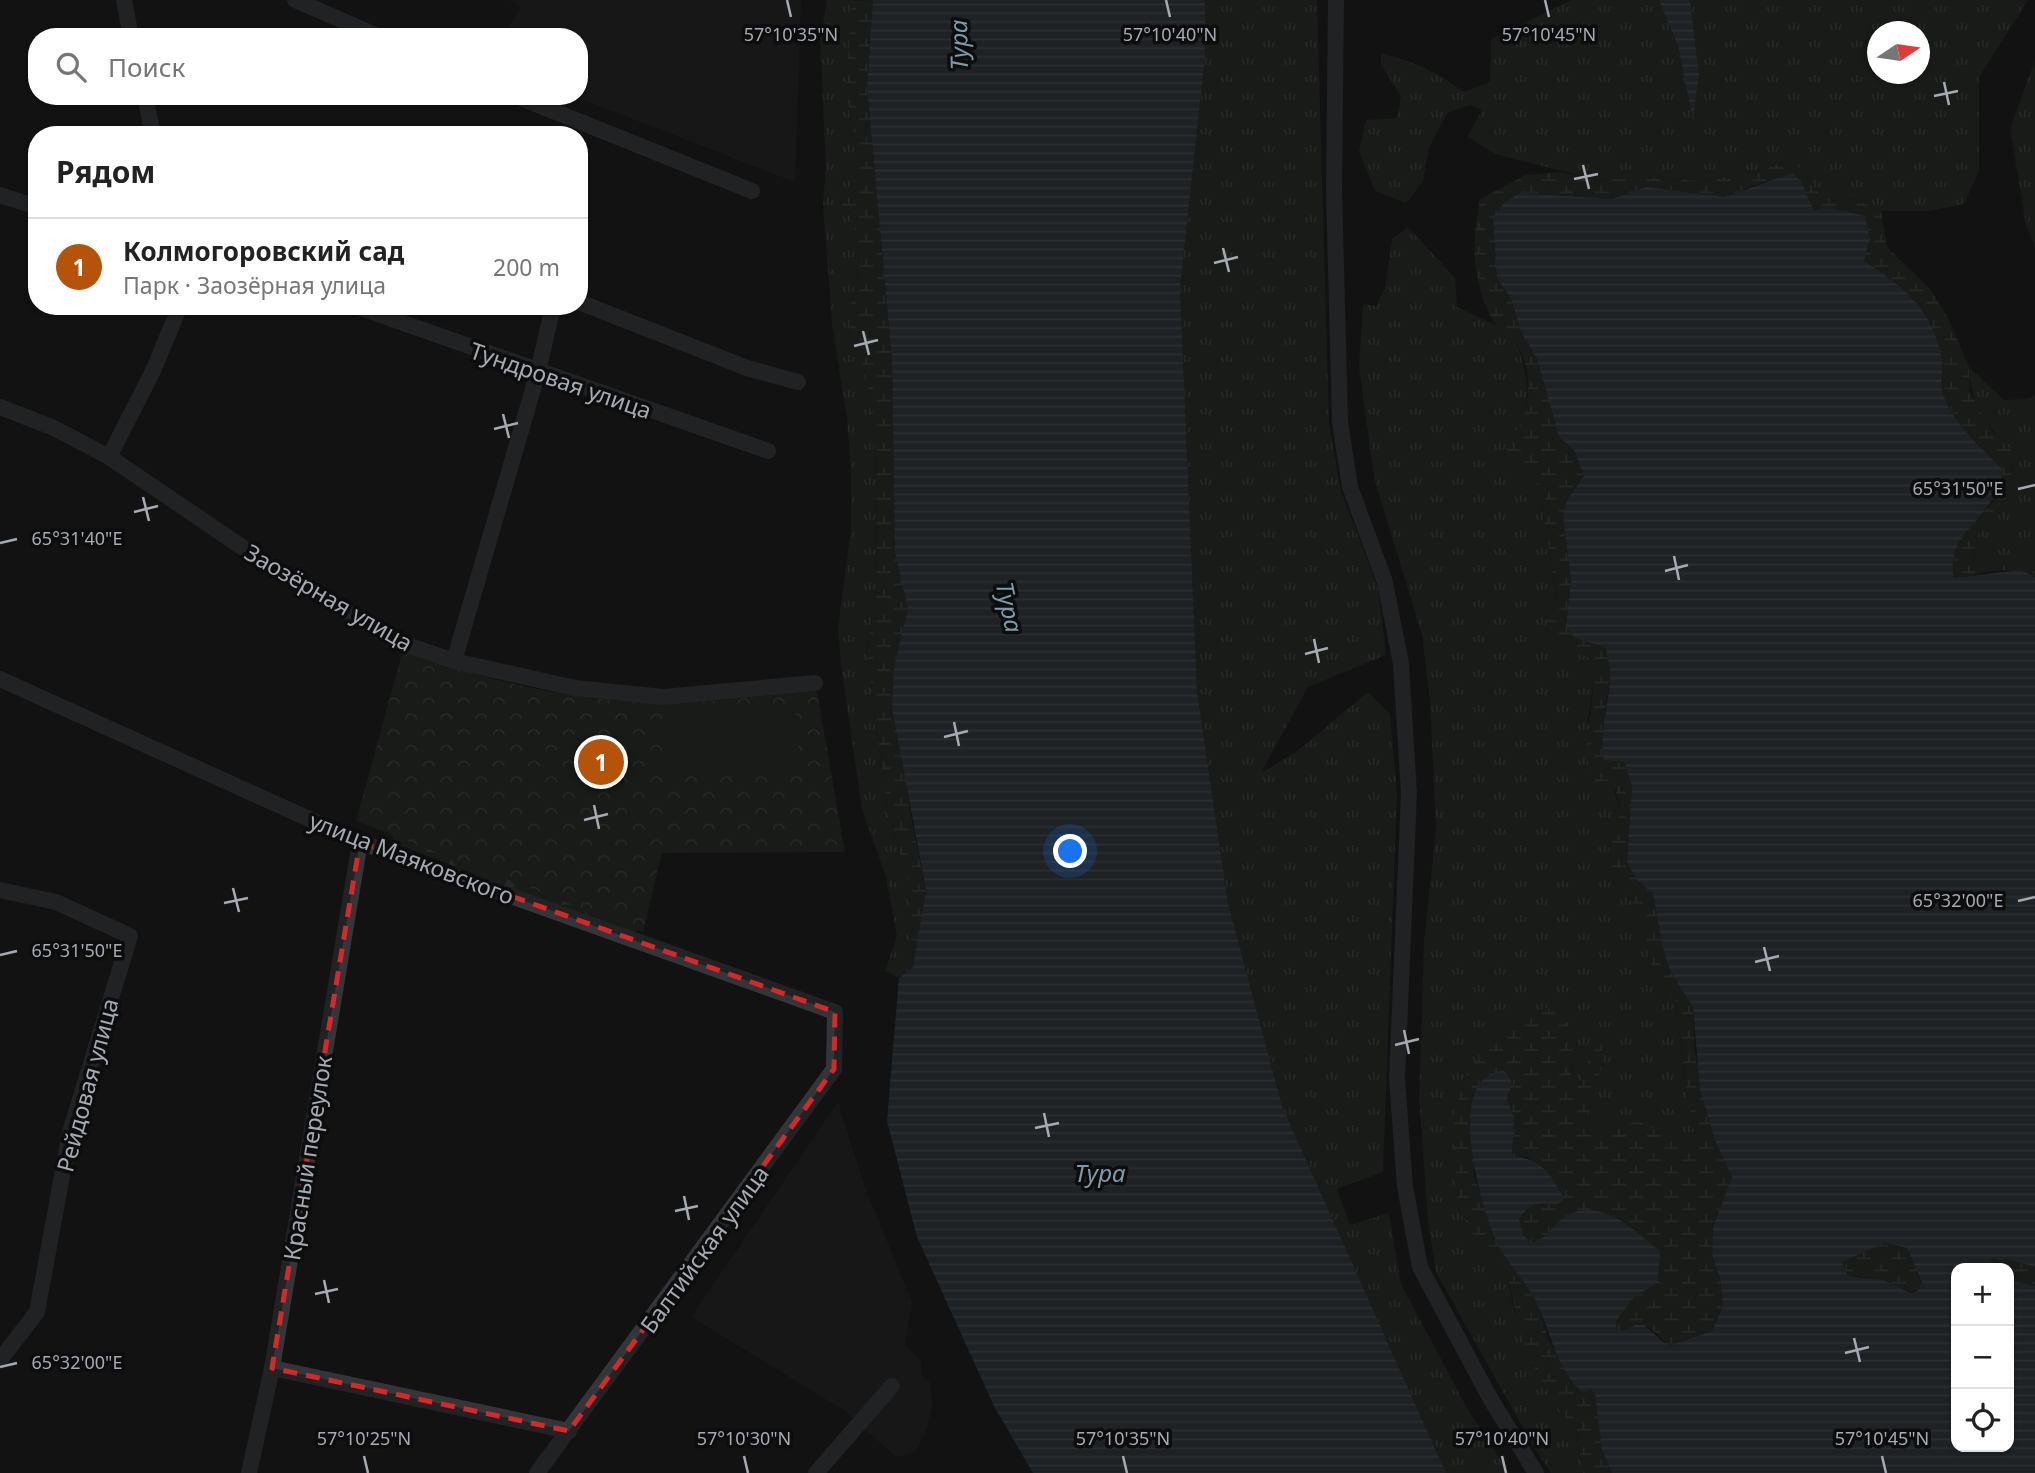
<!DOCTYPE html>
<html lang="ru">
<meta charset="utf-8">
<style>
:root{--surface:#fff;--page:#f6f6f6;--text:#222;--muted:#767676;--line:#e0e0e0;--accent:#b45309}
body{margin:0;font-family:"Noto Sans",sans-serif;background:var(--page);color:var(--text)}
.controls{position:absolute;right:21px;bottom:21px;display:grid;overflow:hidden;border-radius:14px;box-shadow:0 2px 5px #0004}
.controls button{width:63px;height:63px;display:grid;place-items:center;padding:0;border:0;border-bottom:2px solid var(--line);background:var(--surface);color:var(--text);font:35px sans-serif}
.compass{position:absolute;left:1867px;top:21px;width:63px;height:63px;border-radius:50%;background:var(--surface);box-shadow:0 2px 5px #0004;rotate:77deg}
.you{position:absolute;left:1071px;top:852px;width:24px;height:24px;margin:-18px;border:5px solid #fff;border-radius:50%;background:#1a73e8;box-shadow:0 0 0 10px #1a73e833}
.badge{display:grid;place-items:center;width:46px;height:46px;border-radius:50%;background:var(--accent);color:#fff;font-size:23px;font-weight:700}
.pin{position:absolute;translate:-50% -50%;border:4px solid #fff;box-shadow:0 2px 7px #0006}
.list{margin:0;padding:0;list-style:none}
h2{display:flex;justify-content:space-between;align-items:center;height:91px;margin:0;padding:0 28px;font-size:30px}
h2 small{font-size:23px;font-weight:400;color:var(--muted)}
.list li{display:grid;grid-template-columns:46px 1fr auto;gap:21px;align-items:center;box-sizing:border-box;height:98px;padding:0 28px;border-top:2px solid var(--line)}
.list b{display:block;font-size:26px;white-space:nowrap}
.list p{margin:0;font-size:23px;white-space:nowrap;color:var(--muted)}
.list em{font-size:23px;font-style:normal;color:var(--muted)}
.icon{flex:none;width:38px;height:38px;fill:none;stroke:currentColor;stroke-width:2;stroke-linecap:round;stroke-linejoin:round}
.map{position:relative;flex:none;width:2035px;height:1473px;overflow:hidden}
.search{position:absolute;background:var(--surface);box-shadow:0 2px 5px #0004;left:28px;top:28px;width:560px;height:77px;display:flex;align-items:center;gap:18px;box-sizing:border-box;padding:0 24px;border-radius:28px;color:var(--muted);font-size:26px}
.panel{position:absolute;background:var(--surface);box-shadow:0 2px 5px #0004;left:28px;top:126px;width:560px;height:189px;border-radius:28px}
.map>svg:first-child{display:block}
.built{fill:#1e1e20}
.grass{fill:url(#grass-tufts);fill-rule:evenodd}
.forest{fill:url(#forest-firs)}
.wetland{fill:url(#wetland-marsh)}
.park{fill:url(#park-crowns)}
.pitch{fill:#1f261f}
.water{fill:url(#water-rules);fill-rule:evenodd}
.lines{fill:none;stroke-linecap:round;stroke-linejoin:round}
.minor{stroke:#343538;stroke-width:16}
.marked{fill:none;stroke:#d62828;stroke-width:5;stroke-dasharray:14 9;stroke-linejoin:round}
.ticks{fill:none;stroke:#a5aab3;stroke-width:2.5}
.labels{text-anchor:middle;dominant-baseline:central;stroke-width:7;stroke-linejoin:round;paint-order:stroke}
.street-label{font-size:23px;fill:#a5aab3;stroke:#0d0d0e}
.water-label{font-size:24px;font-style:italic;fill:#7f9aab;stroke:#0d0d0e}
.ticks-label{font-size:18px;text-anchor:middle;fill:#a5aab3;stroke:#0d0d0e;stroke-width:7;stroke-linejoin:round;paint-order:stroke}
</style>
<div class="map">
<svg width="2035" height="1473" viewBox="0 0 2035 1473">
<defs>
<pattern id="grass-tufts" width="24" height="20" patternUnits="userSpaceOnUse" patternTransform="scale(1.75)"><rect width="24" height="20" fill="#1f261f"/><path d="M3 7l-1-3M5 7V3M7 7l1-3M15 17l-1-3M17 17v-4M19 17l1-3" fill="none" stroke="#3d433d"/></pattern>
<pattern id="forest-firs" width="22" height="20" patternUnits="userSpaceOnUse" patternTransform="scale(1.75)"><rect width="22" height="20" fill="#1f261f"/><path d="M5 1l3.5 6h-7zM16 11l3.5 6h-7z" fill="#3d433d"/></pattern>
<pattern id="wetland-marsh" width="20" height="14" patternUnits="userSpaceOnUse" patternTransform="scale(1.75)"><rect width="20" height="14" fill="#1f261f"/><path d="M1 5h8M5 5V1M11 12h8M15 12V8" fill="none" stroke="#3d433d"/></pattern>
<pattern id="park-crowns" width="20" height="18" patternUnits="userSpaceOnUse" patternTransform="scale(1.75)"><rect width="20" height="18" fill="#1f261f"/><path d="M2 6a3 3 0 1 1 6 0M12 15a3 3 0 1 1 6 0" fill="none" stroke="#3d433d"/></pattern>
<pattern id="water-rules" width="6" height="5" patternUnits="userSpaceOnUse" patternTransform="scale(1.75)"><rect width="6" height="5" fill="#2d363b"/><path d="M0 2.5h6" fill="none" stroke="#485055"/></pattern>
</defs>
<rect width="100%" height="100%" fill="#121213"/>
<g class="built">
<path d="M 509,0 L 801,0 L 795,182 L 574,96 L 579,96 L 579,37 L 505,37 L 520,7 Z"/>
<path d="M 838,1102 L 864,1185 L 912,1302 L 905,1346 L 920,1359 L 923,1378 L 929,1381 L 933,1403 L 924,1436 L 915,1452 L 896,1457 L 845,1411 L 691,1317 Z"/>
</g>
<g class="grass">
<path d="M 827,0 L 853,0 L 846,89 L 859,173 L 841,203 L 852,218 L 859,251 L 857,282 L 849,311 L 850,338 L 863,365 L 869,390 L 877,474 L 876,590 L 867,651 L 886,801 L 909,888 L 913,967 L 899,978 L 885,971 L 897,936 L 886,877 L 862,809 L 841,666 L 838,626 L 851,531 L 851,473 L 847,419 L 832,324 L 823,205 L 826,165 L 820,44 Z"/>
<path d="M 1205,0 L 1317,0 L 1329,424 L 1341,491 L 1378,588 L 1386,655 L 1308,687 L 1261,773 L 1297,751 L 1368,692 L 1390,714 L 1397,794 L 1383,1172 L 1337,1189 L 1350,1225 L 1389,1213 L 1401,1284 L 1467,1408 L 1509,1473 L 1446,1473 L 1282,1106 L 1228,903 L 1197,691 L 1180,286 L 1205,57 Z"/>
<path d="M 1571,0 L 1659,0 L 1678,46 L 1693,117 L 1699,74 L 1690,0 L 2028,0 L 1979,77 L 1979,171 L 1964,204 L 1930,211 L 1881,211 L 1857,200 L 1828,198 L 1814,187 L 1791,159 L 1756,171 L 1702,181 L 1640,177 L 1597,180 L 1496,154 L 1467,137 L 1482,110 L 1470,105 L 1447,113 L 1429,148 L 1423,182 L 1406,203 L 1375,191 L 1359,151 L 1366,120 L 1397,118 L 1401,96 L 1381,65 L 1381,53 C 1413,61 1438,72 1464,92 L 1490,82 L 1491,39 ZM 1878,32 L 1920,32 L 1920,74 L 1878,74 Z"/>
<path d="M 2035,60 L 2035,248 L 2026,225 L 2010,129 Z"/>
<path d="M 1408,227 L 1455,278 L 1457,307 C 1475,316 1501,324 1514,339 C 1518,344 1520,354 1522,360 C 1533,395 1525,428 1500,455 L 1548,490 L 1542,508 L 1557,596 L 1546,629 L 1569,652 L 1591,657 L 1594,681 L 1588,720 L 1621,811 L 1606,860 L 1641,917 L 1652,968 L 1676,1002 L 1686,1090 L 1699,1156 L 1641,1123 L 1613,1126 L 1584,1123 L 1604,1061 L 1593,1047 L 1576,1096 L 1569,1085 L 1577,1041 L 1456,1165 L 1458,1209 L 1480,1247 L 1507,1275 L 1514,1310 L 1556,1405 L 1576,1432 L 1583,1473 L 1551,1473 L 1533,1446 L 1436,1272 L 1428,1222 L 1419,1099 L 1424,940 L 1436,829 L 1430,702 L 1422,635 L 1374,478 L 1359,367 L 1363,304 L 1376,306 L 1385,287 L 1392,239 Z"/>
<path d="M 1969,367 L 2004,400 L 2028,399 L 2035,395 L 2035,564 L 1973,563 L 1978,532 L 2010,495 L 2014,453 C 1987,426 1970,405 1969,367 Z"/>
</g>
<path class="forest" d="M 392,833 L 642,925 L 636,932 L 626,932 L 394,843 Z"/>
<g class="wetland">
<path d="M 873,0 L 867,86 L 892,360 L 895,553 L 908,609 L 894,666 L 910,811 L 926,890 L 913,967 L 909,888 L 886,801 L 867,651 L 876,590 L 877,474 L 869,390 L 863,365 L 850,338 L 849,311 L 857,282 L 859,251 L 852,218 L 841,203 L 859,173 L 846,89 L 852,1 Z"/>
<path d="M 1791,159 L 1814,187 L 1828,198 L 1857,200 L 1881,211 L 1887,247 L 1931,290 L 1948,318 L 1969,367 L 1970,392 L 1992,431 L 2014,453 L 2010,495 L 1978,532 L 1973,562 L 2035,564 L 2035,577 C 2018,570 1999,568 1981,573 C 1971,576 1964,579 1954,578 C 1947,546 1973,524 1993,502 L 1981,447 L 1960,426 L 1942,394 L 1943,366 L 1882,272 L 1864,261 L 1870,239 L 1814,211 L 1802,183 L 1764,182 L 1724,197 L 1647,187 L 1612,199 L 1536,194 L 1524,190 L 1497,278 L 1511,298 L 1521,332 L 1537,359 L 1559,437 L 1574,450 L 1584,476 L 1567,500 L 1563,516 L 1571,580 L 1566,626 L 1591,642 L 1605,647 C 1614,672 1608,687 1605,713 C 1604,727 1612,747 1615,762 L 1624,762 L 1632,786 L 1627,862 L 1637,880 L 1653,893 L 1662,945 L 1670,971 L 1693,1007 L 1695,1053 L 1716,1143 L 1732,1177 L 1713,1227 L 1712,1254 L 1720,1279 L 1723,1307 L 1712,1331 L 1667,1346 C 1659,1336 1647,1320 1633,1326 C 1626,1329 1624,1333 1617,1334 L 1616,1321 L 1635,1296 L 1658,1283 L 1660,1251 C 1636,1231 1599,1196 1566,1216 C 1552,1224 1548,1239 1531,1244 L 1523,1234 L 1519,1220 C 1529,1202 1539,1203 1558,1204 L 1529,1157 L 1512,1156 L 1514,1118 L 1507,1099 L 1512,1082 L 1473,1102 L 1474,1176 L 1501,1250 L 1521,1274 L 1539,1308 L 1549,1340 L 1581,1391 L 1592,1390 L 1595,1395 L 1602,1450 L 1612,1473 L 1583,1473 L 1576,1432 L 1556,1405 L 1526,1353 L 1507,1275 L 1480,1247 L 1458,1209 L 1453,1116 L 1467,1072 L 1495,1037 L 1524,1011 L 1549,1008 L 1567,1024 L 1577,1041 L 1569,1085 L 1575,1095 L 1593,1047 L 1602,1043 L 1604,1061 L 1584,1123 L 1613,1126 L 1641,1122 L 1699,1155 L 1686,1090 L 1676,1002 L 1652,968 L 1641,917 L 1606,860 L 1621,811 L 1615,789 L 1596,785 L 1586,755 L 1594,681 L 1591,658 L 1569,652 L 1546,629 L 1557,596 L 1542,508 L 1548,490 L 1500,455 C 1527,426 1539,377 1515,341 C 1512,336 1503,333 1499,328 C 1491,320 1483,300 1480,289 C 1472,259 1474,230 1480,199 L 1526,175 L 1560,172 L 1597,180 L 1640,177 L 1702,181 L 1756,171 Z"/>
<path d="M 1885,1243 L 1907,1248 L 1922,1282 L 1921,1287 L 1910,1293 L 1867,1277 L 1848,1276 L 1841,1263 L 1844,1260 Z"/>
<path d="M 1999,1257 L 2035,1267 L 2035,1286 L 2009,1280 L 2009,1268 L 1994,1268 L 1991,1259 Z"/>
</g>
<path class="park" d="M 403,650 C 485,681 575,702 663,703 C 713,703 766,695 817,691 L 845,852 L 662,853 L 643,932 L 356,821 Z"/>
<path class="pitch" d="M 778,704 C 785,706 790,707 793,712 C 802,724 800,759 790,768 L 676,774 L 664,765 L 662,722 L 669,712 Z"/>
<g class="water">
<path d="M 873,0 L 1205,0 L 1205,57 L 1180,287 L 1197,691 L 1228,903 L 1282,1106 L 1446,1473 L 1033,1473 L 994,1406 L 917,1237 L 887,1121 L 899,978 L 913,967 L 926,890 L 892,707 L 894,666 L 908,609 L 895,553 L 892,360 L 867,86 Z"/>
<path d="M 1659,0 L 1690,0 L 1699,74 L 1693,120 L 1678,46 Z"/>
<path d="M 1793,173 L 1802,183 L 1814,211 L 1826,207 L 1865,216 L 1870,239 L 1864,261 C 1905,287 1933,310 1942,360 C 1944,371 1939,387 1944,397 C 1956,426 1980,446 2002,469 C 2000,517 1944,530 1954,578 L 2020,570 L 2035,577 L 2035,1267 L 1999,1257 L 1991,1259 L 1994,1268 L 1956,1268 L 1956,1447 L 2009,1447 L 2009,1280 L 2035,1286 L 2035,1473 L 1612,1473 L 1602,1450 L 1595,1395 L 1592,1390 L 1581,1392 C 1557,1367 1552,1337 1538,1306 C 1528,1284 1511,1268 1500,1248 C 1482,1216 1441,1073 1504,1071 L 1512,1082 L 1507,1099 L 1514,1118 L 1512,1156 C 1540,1158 1552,1174 1564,1199 L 1558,1204 C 1539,1203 1529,1202 1519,1220 L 1523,1234 L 1531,1243 C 1548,1239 1552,1224 1566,1216 C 1600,1196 1636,1231 1660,1251 L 1658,1283 L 1635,1296 L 1616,1321 L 1617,1334 L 1635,1325 L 1644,1325 L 1668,1346 L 1712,1331 L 1723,1306 L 1720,1279 L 1712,1254 L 1713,1227 L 1732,1177 L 1716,1143 L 1700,1090 L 1693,1007 L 1670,971 L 1662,945 L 1653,893 L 1637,880 L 1627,862 L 1632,786 L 1624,762 L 1604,760 C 1597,721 1619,685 1605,647 L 1574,638 L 1566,626 L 1571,580 L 1563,516 L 1567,500 L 1584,476 L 1574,450 L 1559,437 L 1537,359 L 1521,332 L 1511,298 L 1497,278 L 1493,218 L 1504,203 L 1524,190 L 1536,194 L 1612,199 L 1647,187 L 1724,197 ZM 1885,1243 L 1907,1248 L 1922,1282 L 1917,1291 L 1910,1293 L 1883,1280 L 1848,1276 L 1842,1263 L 1844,1261 Z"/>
</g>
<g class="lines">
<g class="minor">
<path d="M 124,0 L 131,37"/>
<path d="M 295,0 L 380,37"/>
<path d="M 1336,0 L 1334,189 L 1340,422 L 1350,487 L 1385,582 L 1401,664 L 1409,793 L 1397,1078 L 1405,1187 L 1420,1267 L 1490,1398 L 1536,1473"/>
<path d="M 145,96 L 153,135"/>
<path d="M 516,96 L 752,191"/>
<path d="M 0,195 L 37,207"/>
<path d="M 579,302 L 747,368 L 798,382"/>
<path d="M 355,306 L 768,451"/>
<path d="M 0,407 L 54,428 L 109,457 L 273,568 L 396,641 L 454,661 L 575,688 L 663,697 L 815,683"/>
<path d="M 109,457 L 153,371 L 180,306"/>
<path d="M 454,661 L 538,372 L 553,306"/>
<path d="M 0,679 L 360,842 L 835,1012 L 834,1069 L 537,1473"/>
<path d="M 0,890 L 56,902 L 130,936 L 70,1132 L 37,1312 L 0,1360"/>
<path d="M 272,1368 L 569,1431"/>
<path d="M 249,1473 L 272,1368 L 360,842"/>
<path d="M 816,1473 L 892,1386"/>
</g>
</g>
<path d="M0 0H2035V1473H0ZM 360,842 L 835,1012 L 834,1069 L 569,1431 L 272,1368 Z" fill="#121213" fill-opacity=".55" fill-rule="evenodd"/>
<path class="marked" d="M 360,842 L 835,1012 L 834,1069 L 569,1431 L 272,1368 Z"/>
<path class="ticks" d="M 787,0 L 791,17M 1166,0 L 1170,17M 1545,0 L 1549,17M 1944,82 L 1949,105M 1934,96 L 1958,91M 1583,165 L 1589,189M 1574,179 L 1598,174M 1223,248 L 1229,272M 1214,263 L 1238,257M 863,331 L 869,355M 854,346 L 878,340M 503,414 L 509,438M 494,429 L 518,423M 2018,489 L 2035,485M 143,497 L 149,521M 134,512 L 158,506M 0,543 L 17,539M 1674,556 L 1679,580M 1665,571 L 1688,565M 1314,639 L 1319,663M 1305,654 L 1328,648M 954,722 L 959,746M 944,737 L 968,731M 594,805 L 599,829M 584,820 L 608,814M 233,888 L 239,912M 2018,901 L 2035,897M 224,903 L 248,898M 1764,947 L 1770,971M 0,955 L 17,951M 1755,962 L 1779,956M 1404,1030 L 1409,1054M 1395,1045 L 1419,1039M 1044,1113 L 1049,1137M 1035,1128 L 1059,1123M 684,1196 L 689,1220M 675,1211 L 698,1206M 324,1280 L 329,1303M 315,1294 L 338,1289M 1854,1338 L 1860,1362M 1845,1353 L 1869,1347M 0,1367 L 17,1363M 364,1456 L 368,1473M 744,1456 L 748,1473M 1123,1456 L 1127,1473M 1502,1456 L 1506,1473M 1882,1456 L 1886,1473"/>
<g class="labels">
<g class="street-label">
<text transform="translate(561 380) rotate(19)">Тундровая улица</text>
<text transform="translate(329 597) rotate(30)">Заозёрная улица</text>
<text transform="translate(412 858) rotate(21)">улица Маяковского</text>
<text transform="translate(87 1085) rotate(-75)">Рейдовая улица</text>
<text transform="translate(307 1158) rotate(-81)">Красный переулок</text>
<text transform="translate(704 1249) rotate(-54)">Балтийская улица</text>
</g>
<g class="water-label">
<text transform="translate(958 45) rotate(-91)">Тура</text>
<text transform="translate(1010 607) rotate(78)">Тура</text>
<text x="1100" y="1172">Тура</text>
</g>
</g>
<g class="ticks-label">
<text x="791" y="41">57°10'35"N</text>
<text x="1170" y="41">57°10'40"N</text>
<text x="1549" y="41">57°10'45"N</text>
<text x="1958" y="495">65°31'50"E</text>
<text x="77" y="545">65°31'40"E</text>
<text x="1958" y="907">65°32'00"E</text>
<text x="77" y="957">65°31'50"E</text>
<text x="77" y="1369">65°32'00"E</text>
<text x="364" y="1445">57°10'25"N</text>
<text x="744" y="1445">57°10'30"N</text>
<text x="1123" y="1445">57°10'35"N</text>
<text x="1502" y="1445">57°10'40"N</text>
<text x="1882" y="1445">57°10'45"N</text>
</g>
</svg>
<div class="controls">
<button>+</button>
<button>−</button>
<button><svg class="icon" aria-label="locate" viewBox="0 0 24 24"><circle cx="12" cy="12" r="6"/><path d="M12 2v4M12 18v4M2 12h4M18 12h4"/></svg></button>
</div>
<svg class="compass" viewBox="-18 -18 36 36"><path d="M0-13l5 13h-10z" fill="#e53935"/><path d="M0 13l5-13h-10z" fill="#767676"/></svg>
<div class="you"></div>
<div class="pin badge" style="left:601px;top:762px">1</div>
<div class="search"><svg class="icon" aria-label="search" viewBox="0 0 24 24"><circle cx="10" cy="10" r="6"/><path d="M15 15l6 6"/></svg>Поиск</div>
<section class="panel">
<h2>Рядом<small></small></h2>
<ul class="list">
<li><span class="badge">1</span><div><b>Колмогоровский сад</b><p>Парк · Заозёрная улица</p></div><em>200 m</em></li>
</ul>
</section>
</div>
